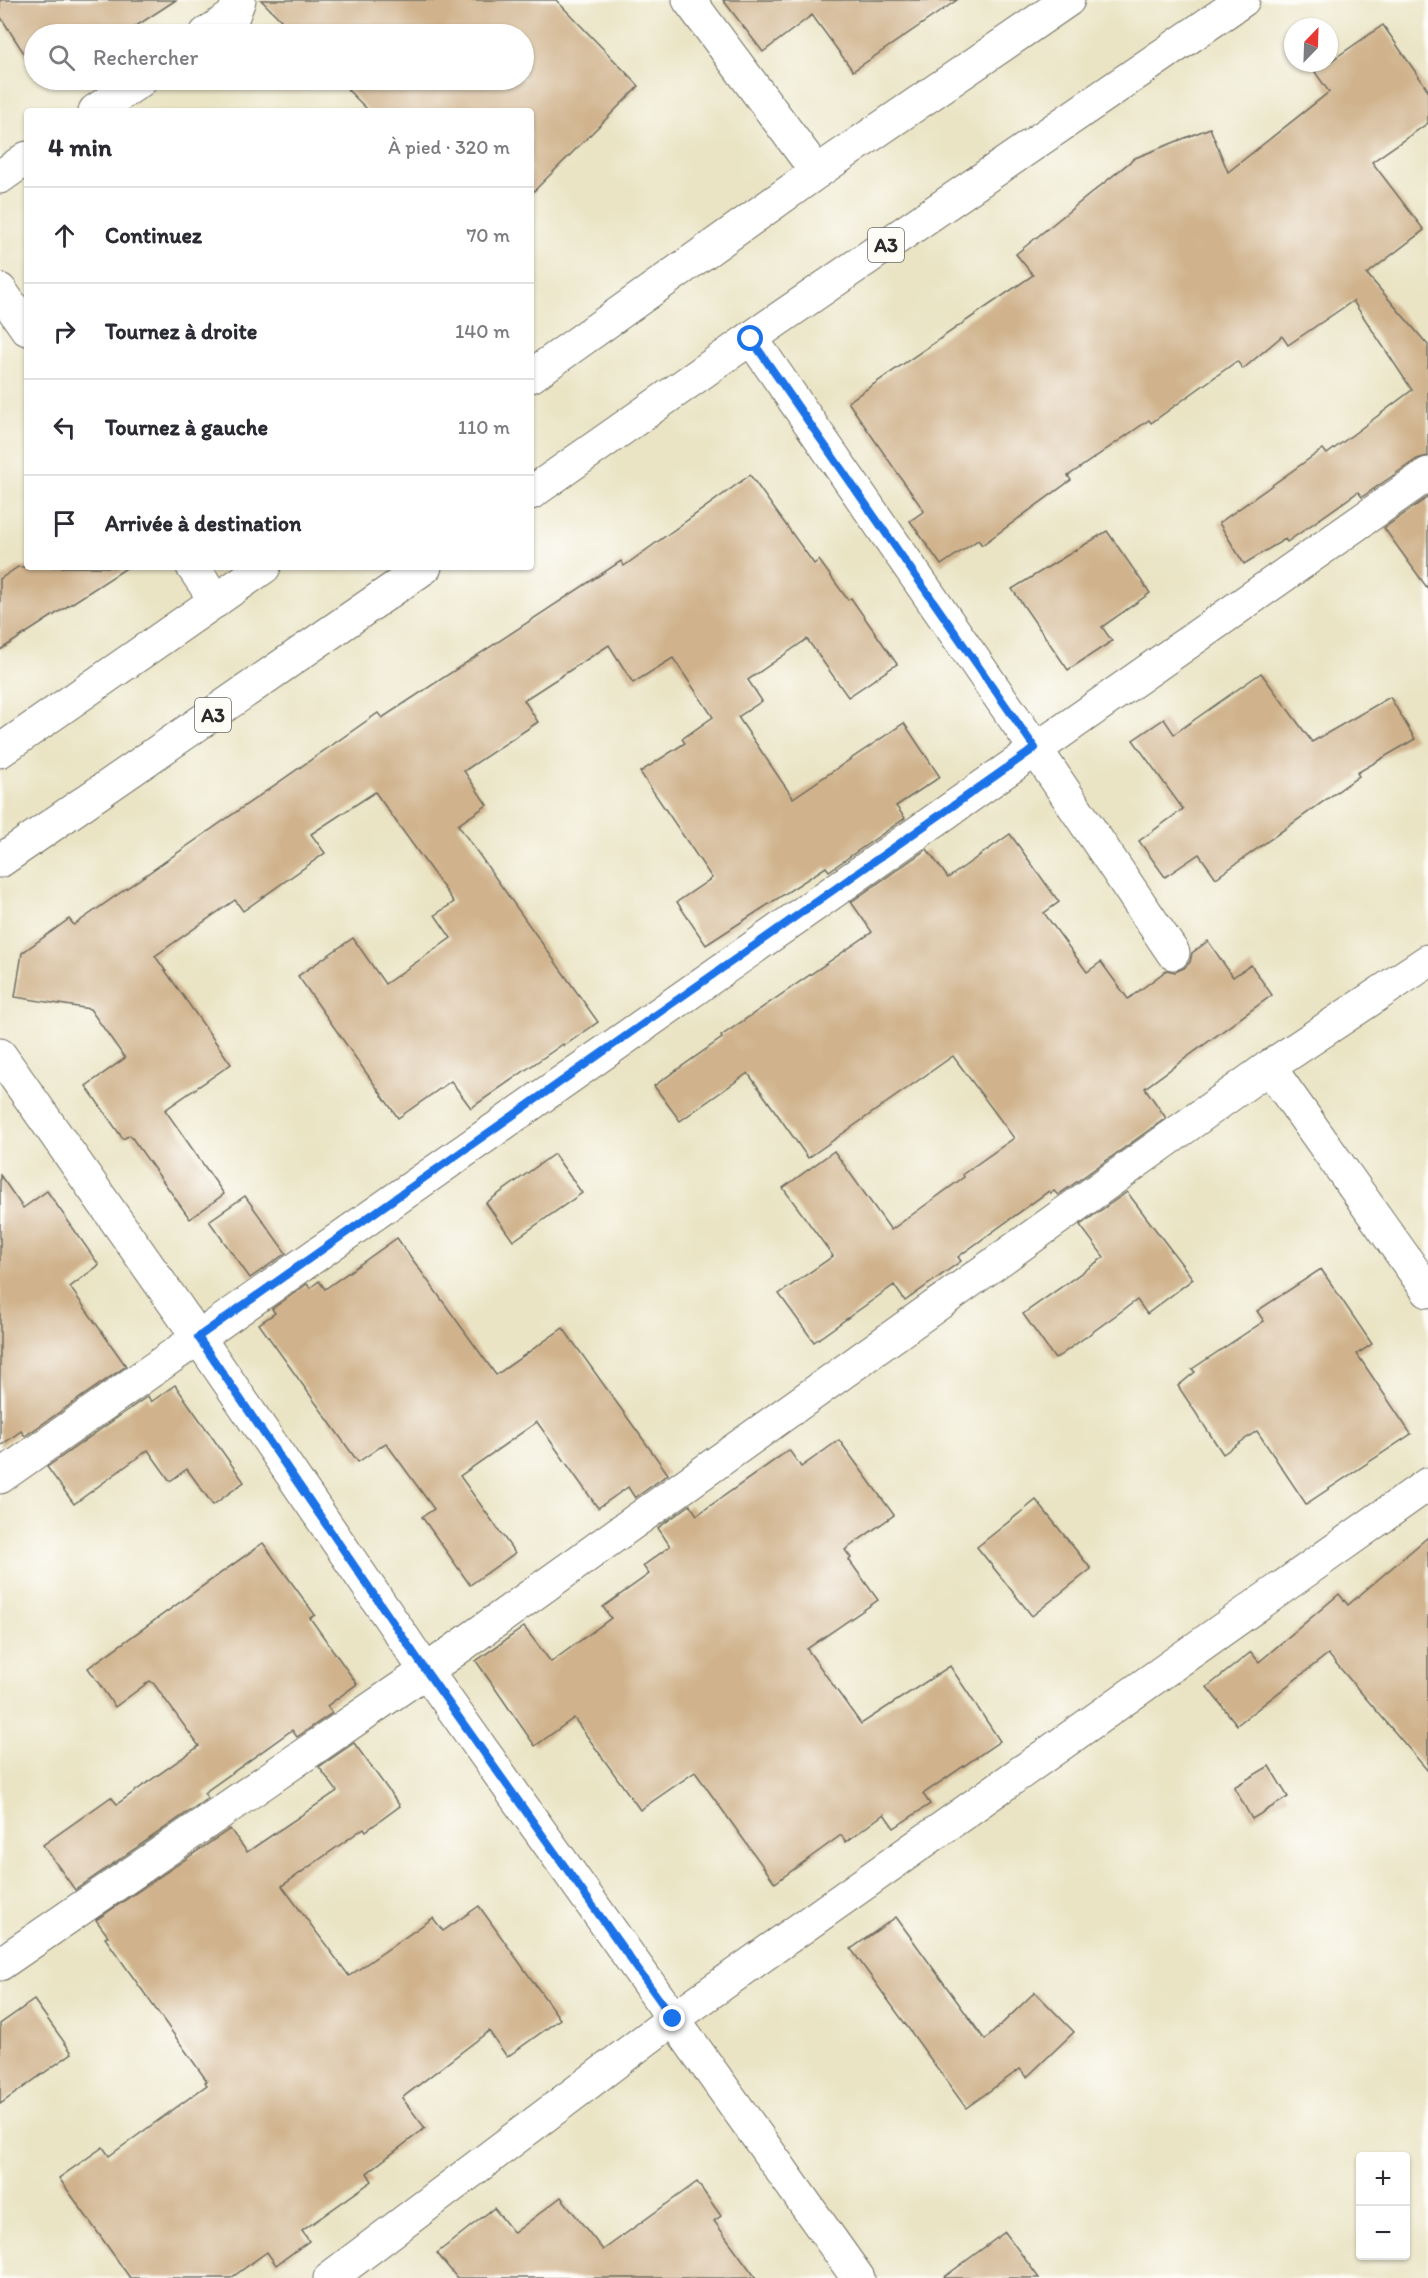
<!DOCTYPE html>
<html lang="fr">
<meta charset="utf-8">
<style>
:root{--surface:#fff;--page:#f7f7f7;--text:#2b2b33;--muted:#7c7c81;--line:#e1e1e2}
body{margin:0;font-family:Itim,sans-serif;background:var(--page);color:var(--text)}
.controls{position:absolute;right:18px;bottom:18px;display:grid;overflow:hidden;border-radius:6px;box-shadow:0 2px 4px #0004}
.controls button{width:54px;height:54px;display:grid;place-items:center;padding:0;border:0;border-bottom:2px solid var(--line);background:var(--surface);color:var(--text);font:30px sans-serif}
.compass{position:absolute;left:1284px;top:18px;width:54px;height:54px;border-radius:50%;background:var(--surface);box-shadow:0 2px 4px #0004;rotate:23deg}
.stop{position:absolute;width:18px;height:18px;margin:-14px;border:4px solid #1a73e8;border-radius:50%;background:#fff}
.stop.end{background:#1a73e8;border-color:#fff;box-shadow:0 2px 6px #0008}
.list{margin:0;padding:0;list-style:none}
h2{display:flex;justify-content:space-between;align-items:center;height:78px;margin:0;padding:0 24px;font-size:26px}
h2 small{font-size:20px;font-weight:400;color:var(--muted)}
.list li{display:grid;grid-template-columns:39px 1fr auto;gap:18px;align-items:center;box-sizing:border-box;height:96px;padding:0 24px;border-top:2px solid var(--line)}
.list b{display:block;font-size:22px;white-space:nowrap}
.list em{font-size:20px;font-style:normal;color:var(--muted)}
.icon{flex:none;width:33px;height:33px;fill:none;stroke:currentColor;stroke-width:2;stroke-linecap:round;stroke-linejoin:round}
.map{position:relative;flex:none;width:1428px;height:2278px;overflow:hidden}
.search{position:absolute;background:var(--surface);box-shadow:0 2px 4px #0004;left:24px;top:24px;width:510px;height:66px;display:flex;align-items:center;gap:15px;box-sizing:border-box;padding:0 21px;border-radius:33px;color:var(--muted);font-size:22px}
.panel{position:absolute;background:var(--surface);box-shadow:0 2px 4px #0004;left:24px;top:108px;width:510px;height:462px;border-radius:6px}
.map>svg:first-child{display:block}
.building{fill:#d0b38d}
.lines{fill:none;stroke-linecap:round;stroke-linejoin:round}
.minor-casing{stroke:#6e6c61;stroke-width:35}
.trunk-casing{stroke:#6e6c61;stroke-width:35}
.minor{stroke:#fff;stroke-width:33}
.trunk{stroke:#fff;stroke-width:33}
.route{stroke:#1a73e8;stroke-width:8}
.labels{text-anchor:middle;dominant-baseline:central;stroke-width:4.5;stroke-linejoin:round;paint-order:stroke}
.shield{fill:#fdfcf7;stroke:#6a6a68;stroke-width:1.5}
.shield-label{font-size:20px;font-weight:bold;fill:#2b2b2b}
</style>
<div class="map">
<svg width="1428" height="2278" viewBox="0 0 1428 2278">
<rect width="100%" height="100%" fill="#fdfcf7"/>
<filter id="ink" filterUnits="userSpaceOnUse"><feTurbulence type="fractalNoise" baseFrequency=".0167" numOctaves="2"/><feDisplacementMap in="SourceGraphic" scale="12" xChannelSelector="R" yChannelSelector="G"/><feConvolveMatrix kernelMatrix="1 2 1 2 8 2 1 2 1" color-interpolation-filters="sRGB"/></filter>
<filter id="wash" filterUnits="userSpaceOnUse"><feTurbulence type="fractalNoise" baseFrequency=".008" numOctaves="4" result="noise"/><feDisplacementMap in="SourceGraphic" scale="24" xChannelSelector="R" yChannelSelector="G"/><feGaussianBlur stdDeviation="1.35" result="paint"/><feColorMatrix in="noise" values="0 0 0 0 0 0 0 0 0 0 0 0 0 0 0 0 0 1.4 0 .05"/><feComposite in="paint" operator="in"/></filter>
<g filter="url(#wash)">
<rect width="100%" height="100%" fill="#eae4c5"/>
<g id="blocks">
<g class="building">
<path d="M 0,0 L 176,0 L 124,34 L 34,34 L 34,69 L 0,16 Z"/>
<path d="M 261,0 L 556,0 L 639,86 L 531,194 L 531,111 L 369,111 L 338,80 L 524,80 L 524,34 L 295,34 Z"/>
<path d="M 723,0 L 957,0 L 853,71 L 812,15 L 763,52 Z"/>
<path d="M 1383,25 L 1428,90 L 1428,123 L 1372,162 L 1424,230 L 1367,274 L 1428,345 L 1428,456 L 1417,459 L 1362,497 L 1358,492 L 1287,542 L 1285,539 L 1244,564 L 1219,523 L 1323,449 L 1327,454 L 1412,390 L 1353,301 L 1288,345 L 1282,336 L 1243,369 L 1237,361 L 1151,423 L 1149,420 L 1068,476 L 1071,480 L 982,545 L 978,540 L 941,565 L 910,521 L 924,511 L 848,402 L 1033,275 L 1016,254 L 1135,158 L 1210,128 L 1228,172 L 1329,92 L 1315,72 Z"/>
<path d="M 750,475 L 814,564 L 819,560 L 848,600 L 851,598 L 897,664 L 848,697 L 807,639 L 748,680 L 762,701 L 738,717 L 793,798 L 904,723 L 940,777 L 896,806 L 905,818 L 829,871 L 826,867 L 706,945 L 677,902 L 712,878 L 640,772 L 685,743 L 682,739 L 713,717 L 673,658 L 633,683 L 609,645 L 524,700 L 538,722 L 464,771 L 487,805 L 458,825 L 598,1022 L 564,1046 L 563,1044 L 471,1108 L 451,1081 L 398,1118 L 298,976 L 353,938 L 385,984 L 451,938 L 435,915 L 454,902 L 375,792 L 311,834 L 325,853 L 243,911 L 235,900 L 155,956 L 231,1064 L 165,1110 L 224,1194 L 190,1219 L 130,1135 L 123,1139 L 86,1086 L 125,1058 L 90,1009 L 15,997 L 22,953 L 69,919 L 74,925 L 378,713 L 382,718 L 621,561 L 624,566 Z"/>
<path d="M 1428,497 L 1428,589 L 1384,528 Z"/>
<path d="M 1107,531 L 1150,593 L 1102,627 L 1112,641 L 1068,670 L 1012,589 Z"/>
<path d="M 18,567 L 128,567 L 0,650 L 0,579 Z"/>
<path d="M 1261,673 L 1312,742 L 1390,697 L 1415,739 L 1357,773 L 1359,776 L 1216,878 L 1199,854 L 1165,877 L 1139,841 L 1183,809 L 1133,740 L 1164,719 L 1174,734 Z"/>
<path d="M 1010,834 L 1059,902 L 1044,913 L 1087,972 L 1101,962 L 1128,999 L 1167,970 L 1175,972 L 1184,968 L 1190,962 L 1192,953 L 1208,941 L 1233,977 L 1251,965 L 1272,995 L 1145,1088 L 1166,1118 L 1058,1195 L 1054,1191 L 1051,1193 L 1049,1191 L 958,1257 L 961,1261 L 905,1301 L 894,1285 L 814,1342 L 779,1294 L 833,1256 L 783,1188 L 834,1151 L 891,1230 L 964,1177 L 963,1174 L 1014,1138 L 953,1056 L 808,1158 L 748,1073 L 680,1121 L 654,1086 L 722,1038 L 721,1036 L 872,932 L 851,902 L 927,849 L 948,878 Z"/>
<path d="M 554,1154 L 582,1193 L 513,1241 L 486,1203 Z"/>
<path d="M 0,1175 L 23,1208 L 47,1191 L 99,1265 L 70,1287 L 126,1366 L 25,1436 L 21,1431 L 0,1446 Z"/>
<path d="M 1127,1192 L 1193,1279 L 1147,1314 L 1137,1300 L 1055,1359 L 1023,1314 L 1104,1257 L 1080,1225 Z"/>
<path d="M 245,1196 L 286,1253 L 250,1278 L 209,1221 Z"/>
<path d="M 397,1238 L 496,1375 L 563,1328 L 668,1474 L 635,1498 L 628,1487 L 598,1508 L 537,1422 L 460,1476 L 515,1553 L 470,1585 L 422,1517 L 434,1509 L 386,1443 L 358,1462 L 259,1324 L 275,1313 L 272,1309 L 307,1284 L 310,1288 L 319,1281 L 325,1289 Z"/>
<path d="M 1321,1269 L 1372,1344 L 1357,1354 L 1411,1434 L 1306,1504 L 1257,1431 L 1223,1454 L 1178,1386 L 1195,1372 L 1192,1369 L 1264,1321 L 1257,1311 Z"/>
<path d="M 175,1385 L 244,1482 L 213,1505 L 187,1469 L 170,1481 L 148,1450 L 74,1504 L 47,1467 L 148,1396 L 151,1402 Z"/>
<path d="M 839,1440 L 894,1515 L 845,1550 L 851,1558 L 849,1560 L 878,1600 L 807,1649 L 861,1724 L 950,1666 L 1000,1741 L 923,1794 L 930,1804 L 894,1828 L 884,1814 L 846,1842 L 841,1835 L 775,1883 L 695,1772 L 640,1810 L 574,1718 L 535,1746 L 476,1661 L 524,1627 L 551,1662 L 611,1618 L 603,1607 L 649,1574 L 643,1566 L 670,1546 L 658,1528 L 690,1505 L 697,1515 L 789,1450 L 801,1467 Z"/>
<path d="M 1036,1500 L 1091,1569 L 1032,1616 L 977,1547 Z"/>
<path d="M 1428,1537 L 1428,1771 L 1328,1654 L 1237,1725 L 1207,1687 L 1251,1652 L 1259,1662 L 1339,1594 L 1348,1605 Z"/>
<path d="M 263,1543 L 315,1615 L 310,1618 L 357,1684 L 327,1706 L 332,1713 L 297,1737 L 292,1730 L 204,1793 L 208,1798 L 75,1890 L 43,1845 L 111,1797 L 117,1804 L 199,1746 L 154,1684 L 150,1681 L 115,1707 L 88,1668 Z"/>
<path d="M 354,1743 L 400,1806 L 366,1831 L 364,1828 L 282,1886 L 349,1976 L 433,1918 L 443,1931 L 479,1906 L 560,2019 L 507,2057 L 489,2031 L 402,2098 L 425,2128 L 367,2173 L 372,2181 L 302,2231 L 309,2241 L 276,2265 L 267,2252 L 231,2278 L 130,2278 L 59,2178 L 103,2147 L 109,2156 L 207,2085 L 205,2082 L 207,2081 L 105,1938 L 108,1936 L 96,1920 L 230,1829 L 247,1852 L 337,1791 L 319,1767 Z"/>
<path d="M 1269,1766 L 1288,1797 L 1252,1819 L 1234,1787 Z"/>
<path d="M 896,1917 L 985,2040 L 1035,1992 L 1074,2032 L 1027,2077 L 1020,2069 L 966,2108 L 851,1949 Z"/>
<path d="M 34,2000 L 72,2053 L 0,2104 L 0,2024 Z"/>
<path d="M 697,2182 L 721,2216 L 714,2221 L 756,2278 L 457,2278 L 437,2253 L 494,2208 L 514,2233 L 561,2197 L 603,2250 Z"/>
<path d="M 1005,2232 L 1039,2278 L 943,2278 Z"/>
</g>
</g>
</g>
<g filter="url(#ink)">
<use href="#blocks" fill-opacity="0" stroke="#6e6c61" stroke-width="1.5"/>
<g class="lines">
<defs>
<g id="minor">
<path d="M 689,0 L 817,172"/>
<path d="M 206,34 L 233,16 L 239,0"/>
<path d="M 95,111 L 141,80"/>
<path d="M 0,177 L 27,158"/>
<path d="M 0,290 L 27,329"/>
<path d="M 751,338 L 1035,748 L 1173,953"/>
<path d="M 193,567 L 216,601"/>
<path d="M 0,1055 L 198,1337 L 426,1671 L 858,2278"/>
<path d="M 1269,1067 L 1428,1291"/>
<path d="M 0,1477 L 1428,474"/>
<path d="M 0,1964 L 426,1671 L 1269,1067 L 1428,961"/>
<path d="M 330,2278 L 673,2019 L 1428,1484"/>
</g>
<g id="trunk">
<path d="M 531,376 L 817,172 L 1068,0"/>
<path d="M 531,493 L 751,338 L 1243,0"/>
<path d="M 0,751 L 264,567"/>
<path d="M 0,861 L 425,567"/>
</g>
</defs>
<use href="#minor" class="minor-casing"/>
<use href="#trunk" class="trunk-casing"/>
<use href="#minor" class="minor"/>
<use href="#trunk" class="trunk"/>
</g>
</g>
<g class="lines" filter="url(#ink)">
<path class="route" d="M 673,2019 L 426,1671 L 198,1337 L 1035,748 L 751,339"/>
</g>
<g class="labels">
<g class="shield">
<rect x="868" y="228" width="36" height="34" rx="4.5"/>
<rect x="195" y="698" width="36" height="34" rx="4.5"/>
</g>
<g class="shield-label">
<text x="886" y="245">A3</text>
<text x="213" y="715">A3</text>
</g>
</g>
</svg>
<div class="controls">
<button>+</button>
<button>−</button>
</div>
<svg class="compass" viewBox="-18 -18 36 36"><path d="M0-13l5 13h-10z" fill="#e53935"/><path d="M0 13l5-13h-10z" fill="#7c7c81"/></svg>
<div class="stop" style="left:751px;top:339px"></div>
<div class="stop end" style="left:673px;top:2019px"></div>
<div class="search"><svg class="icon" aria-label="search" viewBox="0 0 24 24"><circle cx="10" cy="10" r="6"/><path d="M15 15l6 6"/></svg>Rechercher</div>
<section class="panel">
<h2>4 min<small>À pied · 320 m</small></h2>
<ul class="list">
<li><svg class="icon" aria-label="ahead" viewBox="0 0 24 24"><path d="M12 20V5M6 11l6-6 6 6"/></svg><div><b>Continuez</b></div><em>70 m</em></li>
<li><svg class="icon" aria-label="right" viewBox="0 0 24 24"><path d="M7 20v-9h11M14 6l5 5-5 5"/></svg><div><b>Tournez à droite</b></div><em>140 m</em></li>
<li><svg class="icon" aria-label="left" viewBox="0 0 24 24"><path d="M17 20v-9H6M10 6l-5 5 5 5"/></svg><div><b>Tournez à gauche</b></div><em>110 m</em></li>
<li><svg class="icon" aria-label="arrive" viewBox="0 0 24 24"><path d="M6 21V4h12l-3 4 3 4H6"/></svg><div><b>Arrivée à destination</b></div></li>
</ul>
</section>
</div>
